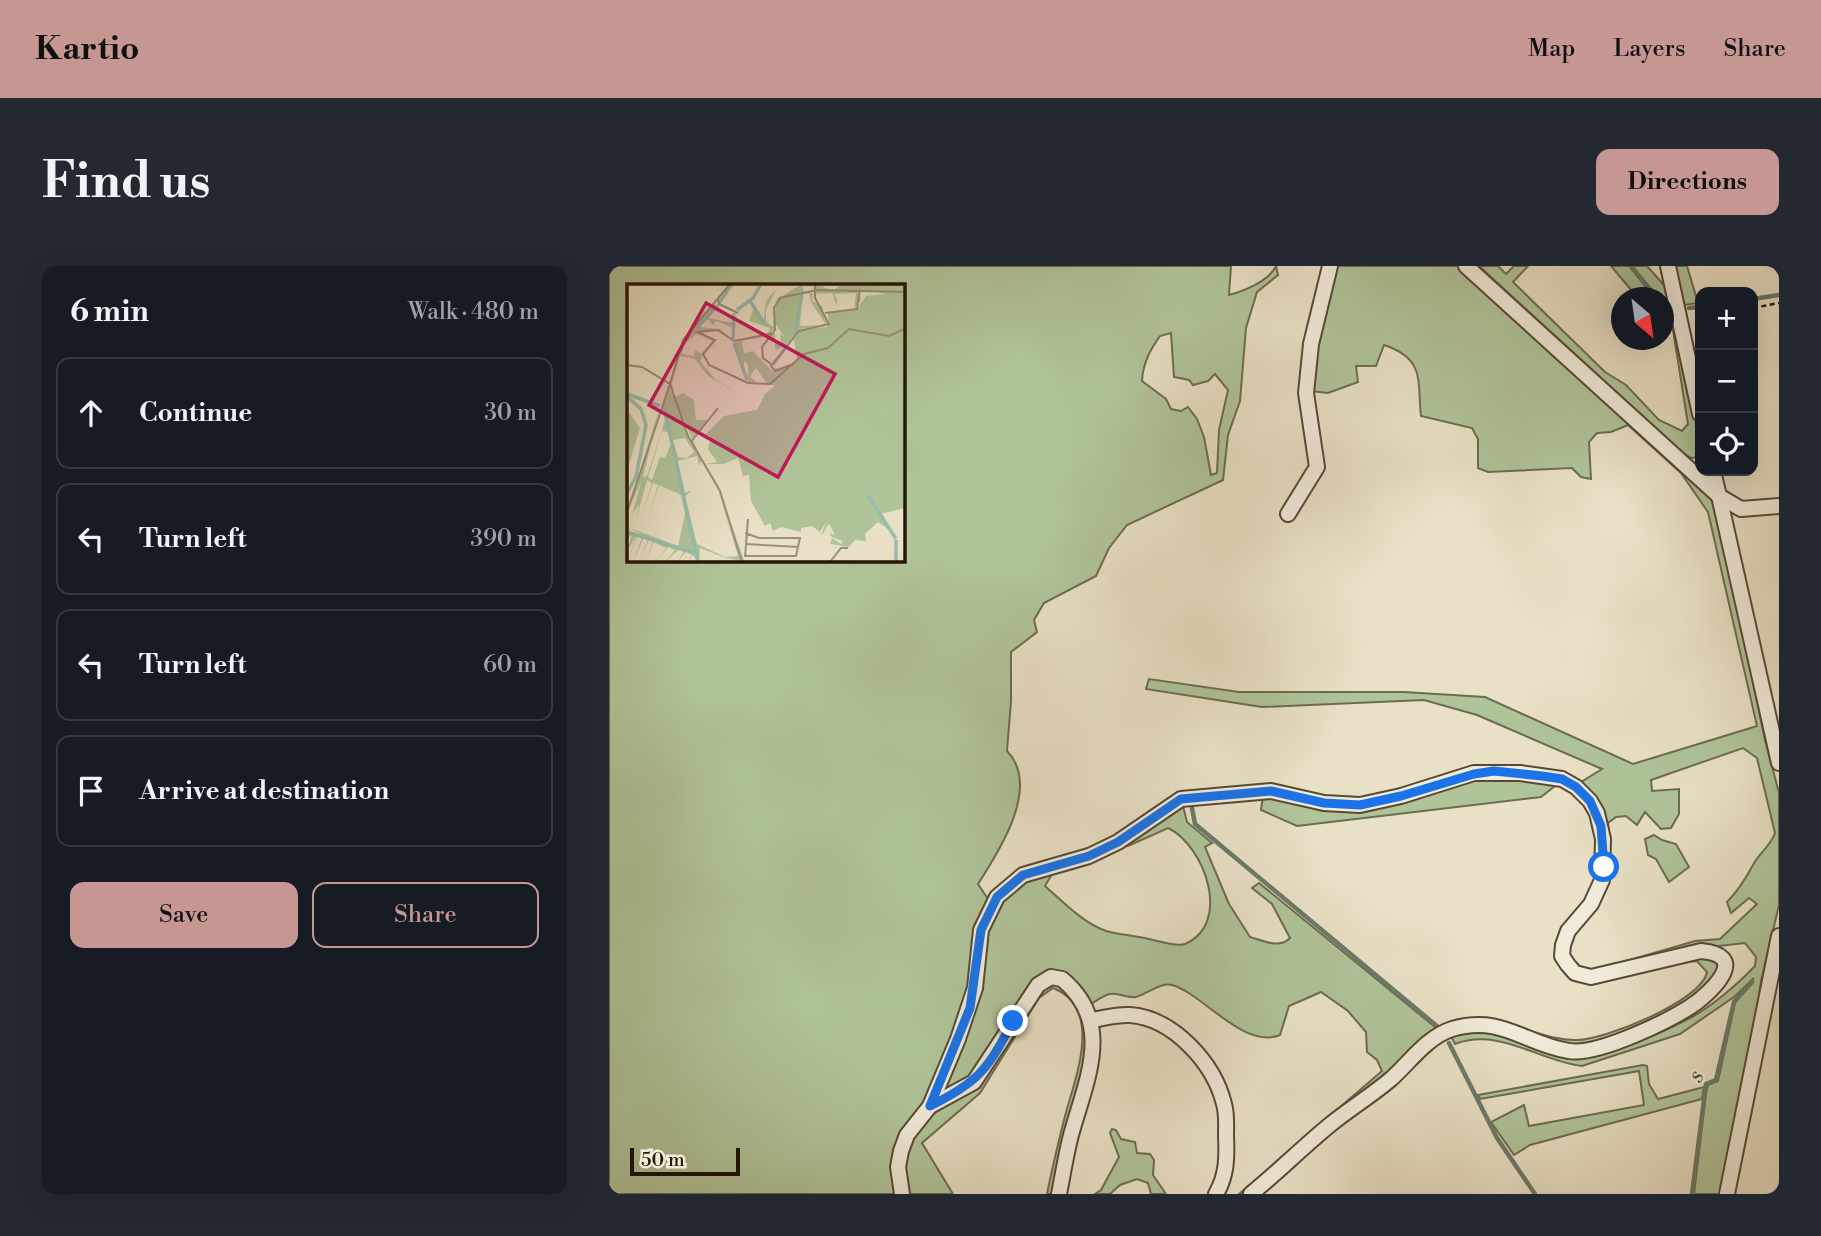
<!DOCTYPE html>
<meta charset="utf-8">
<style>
:root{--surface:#171b24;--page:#242831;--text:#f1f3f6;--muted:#9ea1a6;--line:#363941;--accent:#c59692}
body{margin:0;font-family:"Libre Bodoni",serif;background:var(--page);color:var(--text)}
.controls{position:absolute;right:21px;top:21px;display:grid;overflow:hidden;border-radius:14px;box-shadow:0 7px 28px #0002}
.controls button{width:63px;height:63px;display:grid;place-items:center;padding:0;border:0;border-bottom:2px solid var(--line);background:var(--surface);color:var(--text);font:35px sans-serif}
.compass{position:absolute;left:1002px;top:21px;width:63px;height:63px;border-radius:50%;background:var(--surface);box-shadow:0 7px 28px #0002;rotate:151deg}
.scale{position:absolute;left:21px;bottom:18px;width:110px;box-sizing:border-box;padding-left:7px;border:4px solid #271505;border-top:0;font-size:19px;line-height:24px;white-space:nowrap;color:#271505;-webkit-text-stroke:5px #f1ecda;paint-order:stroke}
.stop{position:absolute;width:21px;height:21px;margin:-16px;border:5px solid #1a73e8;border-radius:50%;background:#fff}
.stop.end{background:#1a73e8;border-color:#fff;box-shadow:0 2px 7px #0008}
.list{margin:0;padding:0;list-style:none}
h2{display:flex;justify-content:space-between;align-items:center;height:91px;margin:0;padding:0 28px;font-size:30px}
h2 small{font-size:23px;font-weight:400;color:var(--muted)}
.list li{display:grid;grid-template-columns:46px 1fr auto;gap:21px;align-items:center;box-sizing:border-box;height:112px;margin:0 14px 14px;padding:0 14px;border:2px solid var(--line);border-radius:14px}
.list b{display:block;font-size:26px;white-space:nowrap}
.list em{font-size:23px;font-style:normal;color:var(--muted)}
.actions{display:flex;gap:14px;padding:21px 28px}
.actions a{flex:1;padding:16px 0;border:2px solid var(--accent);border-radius:14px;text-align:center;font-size:24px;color:var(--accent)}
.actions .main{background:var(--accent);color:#111}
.icon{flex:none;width:38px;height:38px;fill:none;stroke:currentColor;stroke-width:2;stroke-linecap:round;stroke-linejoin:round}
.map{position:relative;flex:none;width:1170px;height:928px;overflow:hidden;border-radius:14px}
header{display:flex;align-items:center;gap:42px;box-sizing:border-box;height:98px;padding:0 35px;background:var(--accent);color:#111}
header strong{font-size:33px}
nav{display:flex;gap:38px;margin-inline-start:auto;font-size:24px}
.intro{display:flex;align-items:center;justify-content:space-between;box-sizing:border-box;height:168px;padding:0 42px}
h1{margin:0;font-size:49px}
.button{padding:18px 32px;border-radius:14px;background:var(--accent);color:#111;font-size:24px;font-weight:700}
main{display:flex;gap:42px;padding:0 42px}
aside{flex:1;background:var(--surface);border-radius:14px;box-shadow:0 7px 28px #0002}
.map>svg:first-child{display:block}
.green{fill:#b0c49a;stroke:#6c6c50;stroke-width:2;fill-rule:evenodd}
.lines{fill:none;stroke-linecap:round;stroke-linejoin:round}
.stream{stroke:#6b7a6a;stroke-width:4.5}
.street-casing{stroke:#584835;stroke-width:18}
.path{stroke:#271505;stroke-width:2.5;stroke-dasharray:5 3.5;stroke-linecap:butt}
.street{stroke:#f1ecda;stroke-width:14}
.route{stroke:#1a73e8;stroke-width:9}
.labels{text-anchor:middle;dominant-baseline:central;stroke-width:5;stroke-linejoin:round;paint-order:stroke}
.water-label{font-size:24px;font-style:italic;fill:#4f5040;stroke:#f1ecda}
.inset-river{fill:none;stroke:#99beae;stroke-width:3.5}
.inset-road{fill:none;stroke:#9b8f79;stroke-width:2}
.view{fill:#c2185b;fill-opacity:0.15;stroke:#c2185b;stroke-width:3.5}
.inset-edge{fill:none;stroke:#271505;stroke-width:3.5}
</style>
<header>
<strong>Kartio</strong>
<nav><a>Map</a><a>Layers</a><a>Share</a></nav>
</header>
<div class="intro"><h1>Find us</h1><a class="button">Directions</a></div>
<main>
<aside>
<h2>6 min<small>Walk · 480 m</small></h2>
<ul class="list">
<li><svg class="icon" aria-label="ahead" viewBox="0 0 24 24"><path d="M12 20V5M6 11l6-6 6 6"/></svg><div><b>Continue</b></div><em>30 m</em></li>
<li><svg class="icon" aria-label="left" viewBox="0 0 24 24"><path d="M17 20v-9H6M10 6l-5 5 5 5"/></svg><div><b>Turn left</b></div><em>390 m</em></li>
<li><svg class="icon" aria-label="left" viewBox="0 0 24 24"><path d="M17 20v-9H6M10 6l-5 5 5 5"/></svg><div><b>Turn left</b></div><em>60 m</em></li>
<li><svg class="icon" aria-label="arrive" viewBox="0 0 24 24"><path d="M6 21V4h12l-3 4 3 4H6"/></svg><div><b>Arrive at destination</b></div></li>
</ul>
<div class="actions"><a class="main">Save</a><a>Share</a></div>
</aside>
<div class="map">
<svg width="1170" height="928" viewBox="0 0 1170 928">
<rect width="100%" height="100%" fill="#e9e1c6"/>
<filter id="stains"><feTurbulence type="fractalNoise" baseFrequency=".00286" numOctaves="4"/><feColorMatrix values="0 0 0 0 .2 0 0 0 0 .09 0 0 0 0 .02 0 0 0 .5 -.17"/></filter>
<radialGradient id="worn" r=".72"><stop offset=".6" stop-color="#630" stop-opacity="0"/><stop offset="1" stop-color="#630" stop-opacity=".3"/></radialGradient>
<g class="green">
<path d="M 0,0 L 622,0 L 620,29 C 635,25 660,15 667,0 L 669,9 L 648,26 L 637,62 L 631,135 L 619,169 L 614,214 L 518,259 L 500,282 L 487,310 L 435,337 L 425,354 L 428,366 L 402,386 L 402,435 L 398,485 C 432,520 391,584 369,618 L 381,636 L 363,722 L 329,818 L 306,854 L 290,928 L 0,928 ZM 19,19 L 294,19 L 294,294 L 19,294 ZM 562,67 L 565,111 L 580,114 L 584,119 L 599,115 L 606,108 L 619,124 L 610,164 L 608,207 L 602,209 L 595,171 L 588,153 L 579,141 L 572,145 L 562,143 L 557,133 L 533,115 C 534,97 541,84 551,70 Z"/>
<path d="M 724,0 L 850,0 L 1086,213 L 1103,230 L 1111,256 L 1156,474 L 1170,527 L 1170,639 L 1152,715 L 1141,797 L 1112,928 L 1085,928 L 1097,827 L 1099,819 L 1109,815 L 1126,737 L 1145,712 L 1125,731 L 1071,768 L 973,800 C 930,795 890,761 846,778 L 842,770 C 882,754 923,780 962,789 C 991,796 1056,765 1083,751 C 1103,740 1130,717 1146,700 L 1147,691 L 1136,677 L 1092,682 L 998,706 L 974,707 L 956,689 C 958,666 971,656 984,638 C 1012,600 998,549 969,518 L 993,503 L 868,449 L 815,434 L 653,441 L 537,423 L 540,413 L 630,426 L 795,426 L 876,431 L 1024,498 L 1148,460 L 1099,246 L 1072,207 L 1019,159 L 1002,166 L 988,167 L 980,176 L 982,213 L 972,211 L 963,202 L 879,206 L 869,202 L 869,173 L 863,162 L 812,150 C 808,115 817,93 775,79 L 767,100 L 747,100 L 749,116 L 719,127 L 702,125 L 707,73 ZM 1134,482 L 1148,492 L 1166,567 C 1161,581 1150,587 1144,599 C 1137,612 1129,625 1118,636 L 1122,647 L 1140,632 L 1148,638 L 1111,673 L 1086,675 L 983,705 L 968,701 L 959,687 C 961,667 973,656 985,641 C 1004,617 1002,586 999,557 L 1007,551 L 1017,550 L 1028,559 L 1036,546 L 1052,563 L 1062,562 L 1070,548 L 1070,523 L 1043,525 L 1042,514 Z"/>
<path d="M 870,0 L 889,0 L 897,8 L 905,0 L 919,0 L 904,16 L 996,106 L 1017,119 L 1050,154 L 1073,165 L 1079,158 L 1064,64 L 1055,63 L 1055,41 L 1063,48 L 1055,38 L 1055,32 L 1049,31 L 1023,0 L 1038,0 L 1062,27 L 1091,163 L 1091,191 L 1082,192 L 1074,187 Z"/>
<path d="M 1002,0 L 1020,0 L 1046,31 L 1028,31 Z"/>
<path d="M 1066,0 L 1078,0 L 1089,37 L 1075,39 Z"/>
<path d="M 866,511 L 951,516 L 932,531 L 688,560 L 652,544 L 654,529 L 714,540 Z"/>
<path d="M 573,536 L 578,556 L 603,577 L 596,581 L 620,638 L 641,671 C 655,675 670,683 681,672 L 663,638 L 643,622 L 650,617 L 826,761 L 828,766 L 637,928 L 630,928 L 773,805 L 768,794 L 758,786 L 757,766 L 739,745 L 712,726 L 680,740 L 671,769 C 635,784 593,727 563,719 C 552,716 538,728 527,731 C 519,733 509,726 501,728 C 495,729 487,735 482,738 L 468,719 L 441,707 L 362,812 L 334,826 L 381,648 L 416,612 L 446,603 L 436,620 C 453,635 474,657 497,665 C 511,669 529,670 544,674 C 554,676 567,681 576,678 C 624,657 595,579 559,562 L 519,580 L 511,579 Z"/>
<path d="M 1045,569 L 1053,574 L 1067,578 L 1080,601 L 1060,616 L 1047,593 L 1039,589 L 1036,573 Z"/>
<path d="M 1105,690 L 1113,701 L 1085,734 L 997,775 L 962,782 L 904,760 C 924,765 947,775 968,774 C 995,774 1093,735 1098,706 L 1088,695 L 1070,696 Z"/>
<path d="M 443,716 L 451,717 L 479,755 L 476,799 L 445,928 L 438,928 C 443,903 449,878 455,854 C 464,817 497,743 444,722 L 430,732 L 371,827 L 313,877 L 344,928 L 296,928 L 295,886 L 310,858 L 343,834 L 420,736 Z"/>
<path d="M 1034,799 L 1038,800 L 1040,818 L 1049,833 L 1095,821 L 1093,833 L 921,879 L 905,889 L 882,856 L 915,839 L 920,860 L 1035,839 L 1030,805 L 871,833 L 869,829 Z"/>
<path d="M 503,863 L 507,864 L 512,873 L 526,876 L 528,887 L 541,888 L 545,894 L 544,909 L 557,928 L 542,928 L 539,917 L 528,913 L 511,919 L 501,928 L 486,928 L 492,924 L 510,891 L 501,867 Z"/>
</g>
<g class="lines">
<g class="stream">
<path d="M 1022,0 L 1047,32"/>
<path d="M 1144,33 L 1170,29"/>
<path d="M 1055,40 L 1062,49"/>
<path d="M 1080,42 L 1091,41"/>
<path d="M 583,542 L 586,558 L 829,761"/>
<path d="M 840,777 L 888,872 L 926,928"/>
<path d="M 1083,928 L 1097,818 L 1107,814 L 1125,736 L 1143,716"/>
</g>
<defs>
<g id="street">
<path d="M 857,0 L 1110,230 L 1170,497"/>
<path d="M 1059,0 L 1091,148"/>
<path d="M 1104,205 L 1110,230 L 1132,243 L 1170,240"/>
<path d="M 679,248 L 708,201 L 697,127 L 702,78 L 721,0"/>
<path d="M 483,754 C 496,752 508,748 521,749 C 564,752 605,797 615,838 C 618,848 617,860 617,870 C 618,891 618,909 607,928"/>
<path d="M 321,840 L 365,816 L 429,719 L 442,711 L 453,713 C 506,757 477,814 462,869 C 457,888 454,908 450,928"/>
<path d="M 293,928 L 289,901 L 292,885 L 298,869 L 321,840 L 349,773 L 366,722 L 372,664 L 388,631 L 414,609 L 480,590 L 509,576 L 572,533 L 662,525 L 715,537 L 751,539 L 792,530 L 865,507 L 911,507 L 953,513 L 967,521 L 981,535 L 988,547 L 994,573 L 993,614 L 982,638 L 959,665 L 954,679 L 953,690 L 959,699 L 966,707 L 982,711 L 1092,685 C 1138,689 1108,720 1088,736 C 1065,753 989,790 960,785 C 917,779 893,748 843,763 C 818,771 801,796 782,813 C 763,829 742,842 722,858 C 695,880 670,905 642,928"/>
<path d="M 1118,928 L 1170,670"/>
</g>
</defs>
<use href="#street" class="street-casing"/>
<path class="path" d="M 1144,42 L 1170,37"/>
<use href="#street" class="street"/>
</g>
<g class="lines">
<path class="route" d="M 404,755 C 379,803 370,816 321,840 L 361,742 L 372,664 L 388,631 L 414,609 L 480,590 L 509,576 L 572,533 L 662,525 L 715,537 L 751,539 L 792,530 L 865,508 L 885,505 L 933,510 L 953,513 L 967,521 L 981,535 L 992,560 L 995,601"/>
</g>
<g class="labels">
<g class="water-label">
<text transform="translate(1087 810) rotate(-63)">s</text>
</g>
</g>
<g transform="translate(18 18)">
<rect width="278" height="278" fill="#e9e1c6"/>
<path d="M 175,0 L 177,8 L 186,9 L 185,17 L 195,22 L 200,41 L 173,45 L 151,70 L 158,61 L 149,67 L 146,53 L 138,56 L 148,49 L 149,60 L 154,59 L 153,50 L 158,53 L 149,41 L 142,52 L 115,57 L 117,69 L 126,67 L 146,88 L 169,80 L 145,85 L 174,46 L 200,43 L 202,40 L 201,29 L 229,26 L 239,12 L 259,10 L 231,5 L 234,16 L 227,25 L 229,9 L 207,10 L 210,15 L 210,22 L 205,9 L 188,10 L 188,0 L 206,7 L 214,0 L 278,0 L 278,224 L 253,230 L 262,246 L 251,238 L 238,250 L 239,257 L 228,256 L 222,263 L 203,260 L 205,254 L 214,260 L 216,257 L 205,253 L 202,249 L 208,251 L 202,239 L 196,250 L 192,249 L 195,249 L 199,238 L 193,248 L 185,242 L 174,244 L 174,248 L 154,243 L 146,247 L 143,239 L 138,242 L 124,217 L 122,191 L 116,192 L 111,174 L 97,180 L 78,180 L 90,178 L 81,165 L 84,152 L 78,151 L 97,132 L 130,126 L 138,110 L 148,102 L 139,99 L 129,83 L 123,93 L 130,98 L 121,99 L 121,80 L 117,77 L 117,85 L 107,58 L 140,51 L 143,44 L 122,37 L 126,26 L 137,38 L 138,24 L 139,18 L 143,12 L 149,6 L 139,25 L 139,37 L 146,43 L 150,15 ZM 182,9 L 184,18 L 199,41 L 173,42 L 175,10 ZM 167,56 L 170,77 L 147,86 L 147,77 ZM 90,17 L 81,34 L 106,39 L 106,44 L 89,37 L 87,41 L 106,48 L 86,41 L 80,35 L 72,43 L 93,45 L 105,56 L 90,47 L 74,47 L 88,58 L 79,64 L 73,77 L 88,95 L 118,113 L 81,92 L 68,75 L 53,72 L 45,99 L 48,113 L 56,109 L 67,116 L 69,136 L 81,136 L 64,158 L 43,100 L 56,56 ZM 70,50 L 87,58 L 75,70 L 68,66 L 67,72 L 55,70 L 57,60 ZM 43,105 L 75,177 L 72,181 L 70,172 L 51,177 L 58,209 L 65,206 L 58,213 L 70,260 L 98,273 L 111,272 L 90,202 L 118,278 L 96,273 L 73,264 L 72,278 L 66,271 L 60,278 L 65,271 L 59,268 L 50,278 L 57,268 L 51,266 L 38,278 L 48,266 L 41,263 L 28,278 L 39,264 L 27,258 L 18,278 L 26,258 L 22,256 L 12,278 L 21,256 L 17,253 L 6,278 L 15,253 L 11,251 L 0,278 L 10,251 L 0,267 L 5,251 L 0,254 L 0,249 L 16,251 L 0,243 L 51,262 L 58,230 L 54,211 L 32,201 L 21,235 L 31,201 L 26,199 L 15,231 L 25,199 L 20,196 L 10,232 L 12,220 L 5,231 L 15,195 L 0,230 L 33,122 L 16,193 L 20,192 L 38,137 L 35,125 ZM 35,147 L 41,148 L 44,160 L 38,174 L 33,173 L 25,196 L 21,193 ZM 58,154 L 67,168 L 60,174 L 51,173 L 46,156 ZM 1,127 L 13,144 L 0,187 L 0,128 Z" fill="#b0c49a" fill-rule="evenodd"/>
<path class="inset-river" d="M 123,17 L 137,39M 92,19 L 105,0M 110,26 L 126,14 L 134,0M 70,44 L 91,21M 168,50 L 175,9M 106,55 L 107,29M 107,59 L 120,96M 0,110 L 33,122M 37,123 L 71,278M 0,209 L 9,193 L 19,141 L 14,125 L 0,113M 241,211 L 269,255M 0,248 L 68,269M 269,278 L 269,256"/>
<path class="inset-road" d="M 103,0 L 56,56 L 43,100 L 61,152 L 93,207 L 115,278M 91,15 L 92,20 L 111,29M 198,29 L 230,25 L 233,5M 147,49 L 107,57 L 91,46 L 70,48 L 88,56 L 76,70 L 82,81 L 121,99 L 143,100 L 177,70 L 201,64 L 222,45 L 262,52 L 279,44M 144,80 L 136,74 L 135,63 L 148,46 L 147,24 L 153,14 L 190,6 L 279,8M 167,80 L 148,87 L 144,82 L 172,47 L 202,40 L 188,14 L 188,0M 0,81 L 15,83 L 43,100 L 0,228M 64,158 L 91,124M 118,249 L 132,254 L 173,254 L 169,272 L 119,272M 118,260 L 172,263M 118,273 L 121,235M 203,278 L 214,264 L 221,264"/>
<path class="view" d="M 79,19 L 208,90 L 151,193 L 22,121 Z"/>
<rect width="278" height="278" class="inset-edge"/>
</g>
<rect width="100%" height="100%" filter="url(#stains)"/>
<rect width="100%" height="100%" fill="url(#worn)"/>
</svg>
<div class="controls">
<button>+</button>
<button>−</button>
<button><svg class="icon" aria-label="locate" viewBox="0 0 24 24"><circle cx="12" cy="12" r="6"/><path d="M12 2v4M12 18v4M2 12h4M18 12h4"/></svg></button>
</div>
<svg class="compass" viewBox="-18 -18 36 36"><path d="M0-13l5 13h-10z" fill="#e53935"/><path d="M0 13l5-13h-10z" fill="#9ea1a6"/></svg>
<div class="scale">50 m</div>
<div class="stop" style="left:995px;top:601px"></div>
<div class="stop end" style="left:404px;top:755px"></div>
</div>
</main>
